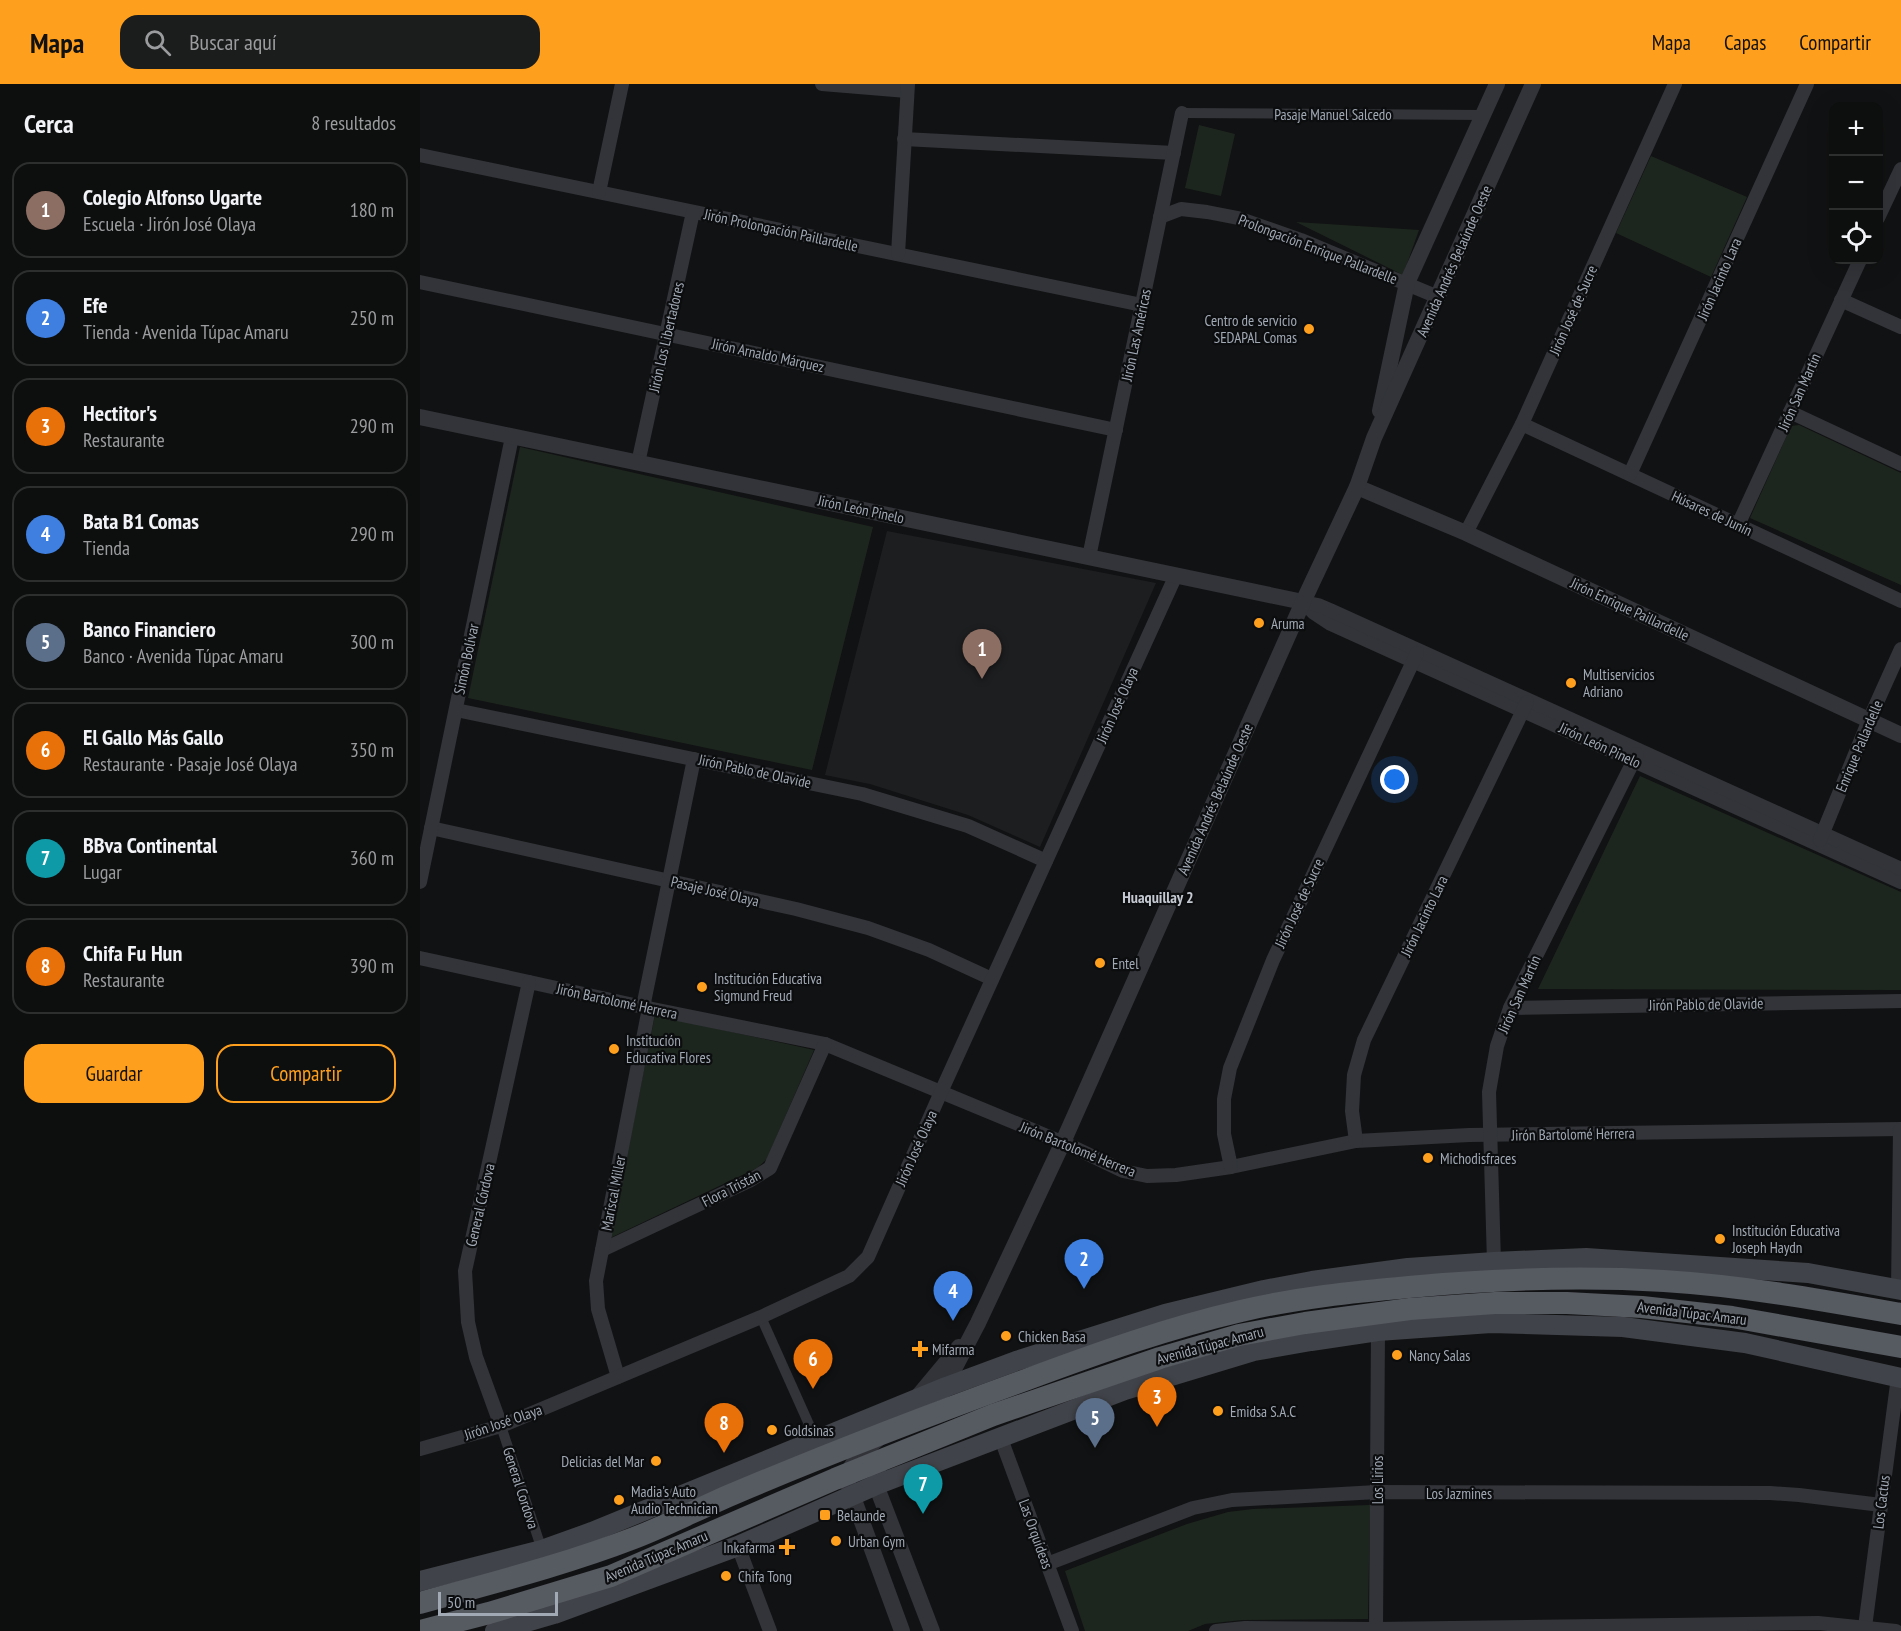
<!DOCTYPE html>
<html lang="es">
<meta charset="utf-8">
<style>
:root{--surface:#0d0e0e;--page:#1b1c1c;--text:#f1f3f6;--muted:#9a9c9e;--line:#2d2e2e;--accent:#ff9f1e}
body{margin:0;font-family:"PT Sans Narrow",sans-serif;background:var(--page);color:var(--text)}
.controls{position:absolute;right:18px;top:18px;display:grid;overflow:hidden;border-radius:12px;box-shadow:0 6px 24px #0002}
.controls button{width:54px;height:54px;display:grid;place-items:center;padding:0;border:0;border-bottom:2px solid var(--line);background:var(--surface);color:var(--text);font:30px sans-serif}
.scale{position:absolute;left:18px;bottom:15px;width:120px;box-sizing:border-box;padding-left:6px;border:3px solid #a1a9b5;border-top:0;font-size:16px;line-height:21px;white-space:nowrap;color:#a1a9b5;-webkit-text-stroke:4px #0c0d0e;paint-order:stroke}
.you{position:absolute;left:975px;top:696px;width:21px;height:21px;margin:-15px;border:4px solid #fff;border-radius:50%;background:#1a73e8;box-shadow:0 0 0 9px #1a73e833}
.badge{display:grid;place-items:center;width:39px;height:39px;border-radius:50%;background:var(--accent);color:#fff;font-size:20px;font-weight:700}
.pin{position:absolute;translate:-50% -50px;filter:drop-shadow(0 2px 3px #0008)}
.pin::after{content:'';position:absolute;top:32px;width:21px;height:18px;background:inherit;clip-path:polygon(0 0,100% 0,50% 100%)}
.list{margin:0;padding:0;list-style:none}
h2{display:flex;justify-content:space-between;align-items:center;height:78px;margin:0;padding:0 24px;font-size:26px}
h2 small{font-size:20px;font-weight:400;color:var(--muted)}
.list li{display:grid;grid-template-columns:39px 1fr auto;gap:18px;align-items:center;box-sizing:border-box;height:96px;margin:0 12px 12px;padding:0 12px;border:2px solid var(--line);border-radius:18px}
.list b{display:block;font-size:22px;white-space:nowrap}
.list p{margin:0;font-size:20px;white-space:nowrap;color:var(--muted)}
.list em{font-size:20px;font-style:normal;color:var(--muted)}
.actions{display:flex;gap:12px;padding:18px 24px}
.actions a{flex:1;padding:14px 0;border:2px solid var(--accent);border-radius:18px;text-align:center;font-size:21px;color:var(--accent)}
.actions .main{background:var(--accent);color:#111}
.icon{flex:none;width:33px;height:33px;fill:none;stroke:currentColor;stroke-width:2;stroke-linecap:round;stroke-linejoin:round}
.map{position:relative;flex:none;width:1481px;height:1547px;overflow:hidden}
header{display:flex;align-items:center;gap:36px;box-sizing:border-box;height:84px;padding:0 30px;background:var(--accent);color:#111}
header strong{font-size:28px}
nav{display:flex;gap:33px;margin-inline-start:auto;font-size:21px}
.search{width:420px;height:54px;background:var(--page);display:flex;align-items:center;gap:15px;box-sizing:border-box;padding:0 21px;border-radius:18px;color:var(--muted);font-size:22px}
main{display:flex}
aside{flex:1;background:var(--surface)}
.map>svg:first-child{display:block}
.built{fill:#1d1e20}
.green{fill:#1d261e}
.lines{fill:none;stroke-linecap:round;stroke-linejoin:round}
.pedestrian{stroke:#323439;stroke-width:10}
.minor{stroke:#323439;stroke-width:14}
.tertiary{stroke:#323439;stroke-width:16}
.secondary{stroke:#404349;stroke-width:20}
.trunk{stroke:#565a61;stroke-width:22}
.poi-dot{fill:#ff9f1e;stroke:#0c0d0e;stroke-width:2}
.labels{text-anchor:middle;dominant-baseline:central;stroke-width:4.5;stroke-linejoin:round;paint-order:stroke}
.street-label{font-size:15px;fill:#a1a9b5;stroke:#0c0d0e}
.poi-label{font-size:15px;fill:#a1a9b5;stroke:#0c0d0e;text-anchor:start}
.neighbourhood-label{font-size:16px;font-weight:bold;fill:#c3c8d1;stroke:#0c0d0e}
</style>
<header>
<strong>Mapa</strong>
<div class="search"><svg class="icon" aria-label="search" viewBox="0 0 24 24"><circle cx="10" cy="10" r="6"/><path d="M15 15l6 6"/></svg>Buscar aquí</div>
<nav><a>Mapa</a><a>Capas</a><a>Compartir</a></nav>
</header>
<main>
<aside>
<h2>Cerca<small>8 resultados</small></h2>
<ul class="list">
<li><span class="badge" style="background:#8d6e63">1</span><div><b>Colegio Alfonso Ugarte</b><p>Escuela · Jirón José Olaya</p></div><em>180 m</em></li>
<li><span class="badge" style="background:#3f7fe0">2</span><div><b>Efe</b><p>Tienda · Avenida Túpac Amaru</p></div><em>250 m</em></li>
<li><span class="badge" style="background:#e8710a">3</span><div><b>Hectitor's</b><p>Restaurante</p></div><em>290 m</em></li>
<li><span class="badge" style="background:#3f7fe0">4</span><div><b>Bata B1 Comas</b><p>Tienda</p></div><em>290 m</em></li>
<li><span class="badge" style="background:#5c6f8a">5</span><div><b>Banco Financiero</b><p>Banco · Avenida Túpac Amaru</p></div><em>300 m</em></li>
<li><span class="badge" style="background:#e8710a">6</span><div><b>El Gallo Más Gallo</b><p>Restaurante · Pasaje José Olaya</p></div><em>350 m</em></li>
<li><span class="badge" style="background:#0f9aa8">7</span><div><b>BBva Continental</b><p>Lugar</p></div><em>360 m</em></li>
<li><span class="badge" style="background:#e8710a">8</span><div><b>Chifa Fu Hun</b><p>Restaurante</p></div><em>390 m</em></li>
</ul>
<div class="actions"><a class="main">Guardar</a><a>Compartir</a></div>
</aside>
<div class="map">
<svg width="1481" height="1547" viewBox="0 0 1481 1547">
<rect width="100%" height="100%" fill="#111213"/>
<path class="built" d="M 467,447 L 736,499 L 620,763 L 548,731 L 450,700 L 405,691 Z"/>
<g class="green">
<path d="M 779,41 L 815,50 L 801,112 L 765,104 Z"/>
<path d="M 1231,72 L 1327,113 L 1291,193 L 1196,149 Z"/>
<path d="M 876,138 L 999,146 L 983,191 Z"/>
<path d="M 1379,341 L 1481,389 L 1481,501 L 1330,434 L 1371,342 Z"/>
<path d="M 100,363 L 453,443 L 392,686 L 48,614 Z"/>
<path d="M 1220,692 L 1481,808 L 1481,906 L 1118,905 Z"/>
<path d="M 235,931 L 394,966 L 347,1075 L 337,1084 L 190,1154 Z"/>
<path d="M 950,1421 L 948,1535 L 822,1536 L 785,1540 L 768,1547 L 665,1547 L 645,1487 L 767,1440 L 808,1428 L 833,1425 Z"/>
</g>
<g class="lines">
<g class="pedestrian">
<path d="M 762,29 L 1064,31"/>
<path d="M 341,1233 L 396,1356"/>
<path d="M 81,1342 L 122,1466"/>
</g>
<g class="minor">
<path d="M 402,0 L 487,7"/>
<path d="M 484,55 L 754,69"/>
<path d="M 0,71 L 722,221"/>
<path d="M 179,108 L 202,0"/>
<path d="M 740,133 L 761,125 L 787,128 L 818,134 L 881,156 L 1018,213"/>
<path d="M 1458,134 L 1481,85"/>
<path d="M 478,170 L 488,0"/>
<path d="M 0,198 L 696,346"/>
<path d="M 1421,216 L 1481,243"/>
<path d="M 1370,328 L 1481,380"/>
<path d="M 1102,340 L 1481,517"/>
<path d="M 218,379 L 273,128"/>
<path d="M 1210,390 L 1387,0"/>
<path d="M 1318,441 L 1440,176"/>
<path d="M 1046,449 L 1102,340 L 1255,0"/>
<path d="M 669,473 L 762,29"/>
<path d="M 883,518 L 894,529 L 909,539 L 1481,798"/>
<path d="M 883,518 L 898,521 L 912,527 L 1481,785"/>
<path d="M 36,626 L 442,710 L 548,742 L 626,777"/>
<path d="M 11,744 L 376,825 L 448,844 L 509,866 L 572,895"/>
<path d="M 1400,756 L 1449,636 L 1481,565"/>
<path d="M 0,798 L 92,353"/>
<path d="M 0,874 L 223,923 L 405,960 L 651,1062 L 703,1087 L 727,1092 L 756,1091 L 811,1083 L 936,1057 L 1049,1051 L 1481,1045"/>
<path d="M 223,923 L 274,675"/>
<path d="M 1090,924 L 1481,917"/>
<path d="M 936,1057 L 932,1027 L 934,991 L 944,956 L 1107,618"/>
<path d="M 811,1083 L 804,1050 L 804,1015 L 810,984 L 853,876 L 997,569"/>
<path d="M 182,1166 L 329,1097 L 350,1084 L 405,960"/>
<path d="M 1074,1178 L 1069,1008 L 1077,962 L 1090,924 L 1217,670"/>
<path d="M 1478,1205 L 1480,1046"/>
<path d="M 198,1293 L 178,1225 L 176,1197 L 229,924"/>
<path d="M 81,1342 L 56,1273 L 48,1238 L 45,1187 L 109,898"/>
<path d="M 580,1352 L 652,1547"/>
<path d="M 0,1365 L 81,1342 L 341,1233 L 429,1192 L 448,1173 L 521,1008 L 756,491"/>
<path d="M 318,1462 L 350,1547"/>
<path d="M 627,1480 L 773,1424 L 812,1416 L 957,1408 L 1350,1409 L 1379,1411 L 1461,1421"/>
<path d="M 1445,1543 L 1478,1293"/>
<path d="M 956,1545 L 958,1247"/>
<path d="M 796,1547 L 825,1544 L 956,1545 L 1398,1539 L 1476,1547"/>
</g>
<g class="tertiary">
<path d="M 960,327 L 987,199 L 1077,0"/>
<path d="M 0,333 L 883,518"/>
<path d="M 937,403 L 1046,449 L 1481,651"/>
<path d="M 522,1308 L 558,1239 L 643,1058 L 883,518 L 937,403 L 954,354 L 1113,0"/>
<path d="M 494,1317 L 539,1263"/>
<path d="M 458,1355 C 445,1366 431,1378 426,1394 L 482,1547"/>
<path d="M 459,1390 L 456,1401 L 512,1547"/>
</g>
<g class="secondary">
<path d="M 0,1497 L 122,1466 L 172,1448 L 526,1303 L 596,1277 L 745,1230 L 844,1206 L 892,1197 L 988,1184 L 1074,1178 L 1166,1174 L 1388,1189 L 1481,1206"/>
<path d="M 75,1547 L 134,1530 L 318,1462 L 456,1401 L 705,1306 L 834,1267 L 891,1257 L 958,1247 L 1071,1239 L 1203,1243 L 1325,1259 L 1481,1294"/>
</g>
<g class="trunk">
<path d="M 0,1519 C 72,1499 144,1481 214,1454 C 248,1441 280,1424 313,1410 C 410,1369 509,1331 608,1295 C 678,1269 748,1244 821,1227 C 876,1214 933,1208 989,1203 C 1074,1195 1159,1192 1244,1197 C 1324,1202 1402,1216 1481,1230"/>
<path d="M 0,1547 L 69,1529 L 191,1492 L 415,1395 L 573,1331 L 740,1274 L 819,1251 L 885,1239 L 990,1225 L 1075,1219 L 1147,1219 L 1222,1223 L 1312,1233 L 1481,1263"/>
</g>
</g>
<g class="poi-dot">
<circle cx="889" cy="245" r="6"/>
<circle cx="839" cy="539" r="6"/>
<circle cx="1151" cy="599" r="6"/>
<circle cx="680" cy="879" r="6"/>
<circle cx="282" cy="903" r="6"/>
<circle cx="194" cy="965" r="6"/>
<circle cx="1008" cy="1074" r="6"/>
<circle cx="1300" cy="1155" r="6"/>
<circle cx="586" cy="1252" r="6"/>
<path d="M497 1256h6v6h6v6h-6v6h-6v-6h-6v-6h6z"/>
<circle cx="977" cy="1271" r="6"/>
<circle cx="798" cy="1327" r="6"/>
<circle cx="352" cy="1346" r="6"/>
<circle cx="236" cy="1377" r="6"/>
<circle cx="199" cy="1416" r="6"/>
<rect x="399" y="1425" width="12" height="12" rx="3"/>
<circle cx="416" cy="1457" r="6"/>
<path d="M364 1454h6v6h6v6h-6v6h-6v-6h-6v-6h6z"/>
<circle cx="306" cy="1492" r="6"/>
</g>
<g class="labels">
<g class="street-label">
<text x="913" y="30">Pasaje Manuel Salcedo</text>
<text transform="translate(361 146) rotate(12)">Jirón Prolongación Paillardelle</text>
<text transform="translate(898 165) rotate(21)">Prolongación Enrique Pallardelle</text>
<text transform="translate(1034 177) rotate(-66)">Avenida Andrés Belaúnde Oeste</text>
<text transform="translate(1299 195) rotate(-66)">Jirón Jacinto Lara</text>
<text transform="translate(1153 226) rotate(-66)">Jirón José de Sucre</text>
<text transform="translate(716 251) rotate(-78)">Jirón Las Américas</text>
<text transform="translate(246 253) rotate(-77)">Jirón Los Libertadores</text>
<text transform="translate(348 271) rotate(12)">Jirón Arnaldo Márquez</text>
<text transform="translate(1379 308) rotate(-66)">Jirón San Martín</text>
<text transform="translate(441 425) rotate(12)">Jirón León Pinelo</text>
<text transform="translate(1292 429) rotate(25)">Húsares de Junín</text>
<text transform="translate(1210 525) rotate(25)">Jirón Enrique Paillardelle</text>
<text transform="translate(46 575) rotate(-78)">Simón Bolívar</text>
<text transform="translate(697 621) rotate(-66)">Jirón José Olaya</text>
<text transform="translate(1180 661) rotate(25)">Jirón León Pinelo</text>
<text transform="translate(1439 662) rotate(-67)">Enrique Pallardelle</text>
<text transform="translate(335 687) rotate(12)">Jirón Pablo de Olavide</text>
<text transform="translate(795 715) rotate(-66)">Avenida Andrés Belaúnde Oeste</text>
<text transform="translate(295 807) rotate(13)">Pasaje José Olaya</text>
<text transform="translate(879 819) rotate(-65)">Jirón José de Sucre</text>
<text transform="translate(1004 832) rotate(-64)">Jirón Jacinto Lara</text>
<text transform="translate(1099 910) rotate(-66)">Jirón San Martín</text>
<text transform="translate(197 917) rotate(12)">Jirón Bartolomé Herrera</text>
<text transform="translate(1286 920) rotate(-1)">Jirón Pablo de Olavide</text>
<text transform="translate(1153 1050) rotate(-1)">Jirón Bartolomé Herrera</text>
<text transform="translate(496 1064) rotate(-66)">Jirón José Olaya</text>
<text transform="translate(658 1065) rotate(22)">Jirón Bartolomé Herrera</text>
<text transform="translate(311 1104) rotate(-27)">Flora Tristán</text>
<text transform="translate(193 1109) rotate(-79)">Mariscal Miller</text>
<text transform="translate(60 1121) rotate(-77)">General Córdova</text>
<text transform="translate(1272 1229) rotate(7)">Avenida Túpac Amaru</text>
<text transform="translate(790 1261) rotate(-15)">Avenida Túpac Amaru</text>
<text transform="translate(83 1338) rotate(-19)">Jirón José Olaya</text>
<text transform="translate(957 1396) rotate(-90)">Los Lirios</text>
<text transform="translate(101 1404) rotate(72)">General Cordova</text>
<text x="1039" y="1409">Los Jazmines</text>
<text transform="translate(1461 1418) rotate(-83)">Los Cactus</text>
<text transform="translate(616 1450) rotate(70)">Las Orquídeas</text>
<text transform="translate(236 1472) rotate(-23)">Avenida Túpac Amaru</text>
</g>
<g class="poi-label">
<text x="877" y="236" text-anchor="end">Centro de servicio<tspan x="877" dy="17">SEDAPAL Comas</tspan></text>
<text x="851" y="539">Aruma</text>
<text x="1163" y="590">Multiservicios<tspan x="1163" dy="17">Adriano</tspan></text>
<text x="692" y="879">Entel</text>
<text x="294" y="894">Institución Educativa<tspan x="294" dy="17">Sigmund Freud</tspan></text>
<text x="206" y="956">Institución<tspan x="206" dy="17">Educativa Flores</tspan></text>
<text x="1020" y="1074">Michodisfraces</text>
<text x="1312" y="1146">Institución Educativa<tspan x="1312" dy="17">Joseph Haydn</tspan></text>
<text x="598" y="1252">Chicken Basa</text>
<text x="512" y="1265">Mifarma</text>
<text x="989" y="1271">Nancy Salas</text>
<text x="810" y="1327">Emidsa S.A.C</text>
<text x="364" y="1346">Goldsinas</text>
<text x="224" y="1377" text-anchor="end">Delicias del Mar</text>
<text x="211" y="1407">Madia's Auto<tspan x="211" dy="17">Audio Technician</tspan></text>
<text x="417" y="1431">Belaunde</text>
<text x="428" y="1457">Urban Gym</text>
<text x="355" y="1463" text-anchor="end">Inkafarma</text>
<text x="318" y="1492">Chifa Tong</text>
</g>
<g class="neighbourhood-label">
<text x="738" y="813">Huaquillay 2</text>
</g>
</g>
</svg>
<div class="controls">
<button>+</button>
<button>−</button>
<button><svg class="icon" aria-label="locate" viewBox="0 0 24 24"><circle cx="12" cy="12" r="6"/><path d="M12 2v4M12 18v4M2 12h4M18 12h4"/></svg></button>
</div>
<div class="scale">50 m</div>
<div class="you"></div>
<div class="pin badge" style="left:562px;top:595px;background:#8d6e63">1</div>
<div class="pin badge" style="left:664px;top:1205px;background:#3f7fe0">2</div>
<div class="pin badge" style="left:737px;top:1343px;background:#e8710a">3</div>
<div class="pin badge" style="left:533px;top:1237px;background:#3f7fe0">4</div>
<div class="pin badge" style="left:675px;top:1364px;background:#5c6f8a">5</div>
<div class="pin badge" style="left:393px;top:1305px;background:#e8710a">6</div>
<div class="pin badge" style="left:503px;top:1430px;background:#0f9aa8">7</div>
<div class="pin badge" style="left:304px;top:1369px;background:#e8710a">8</div>
</div>
</main>
